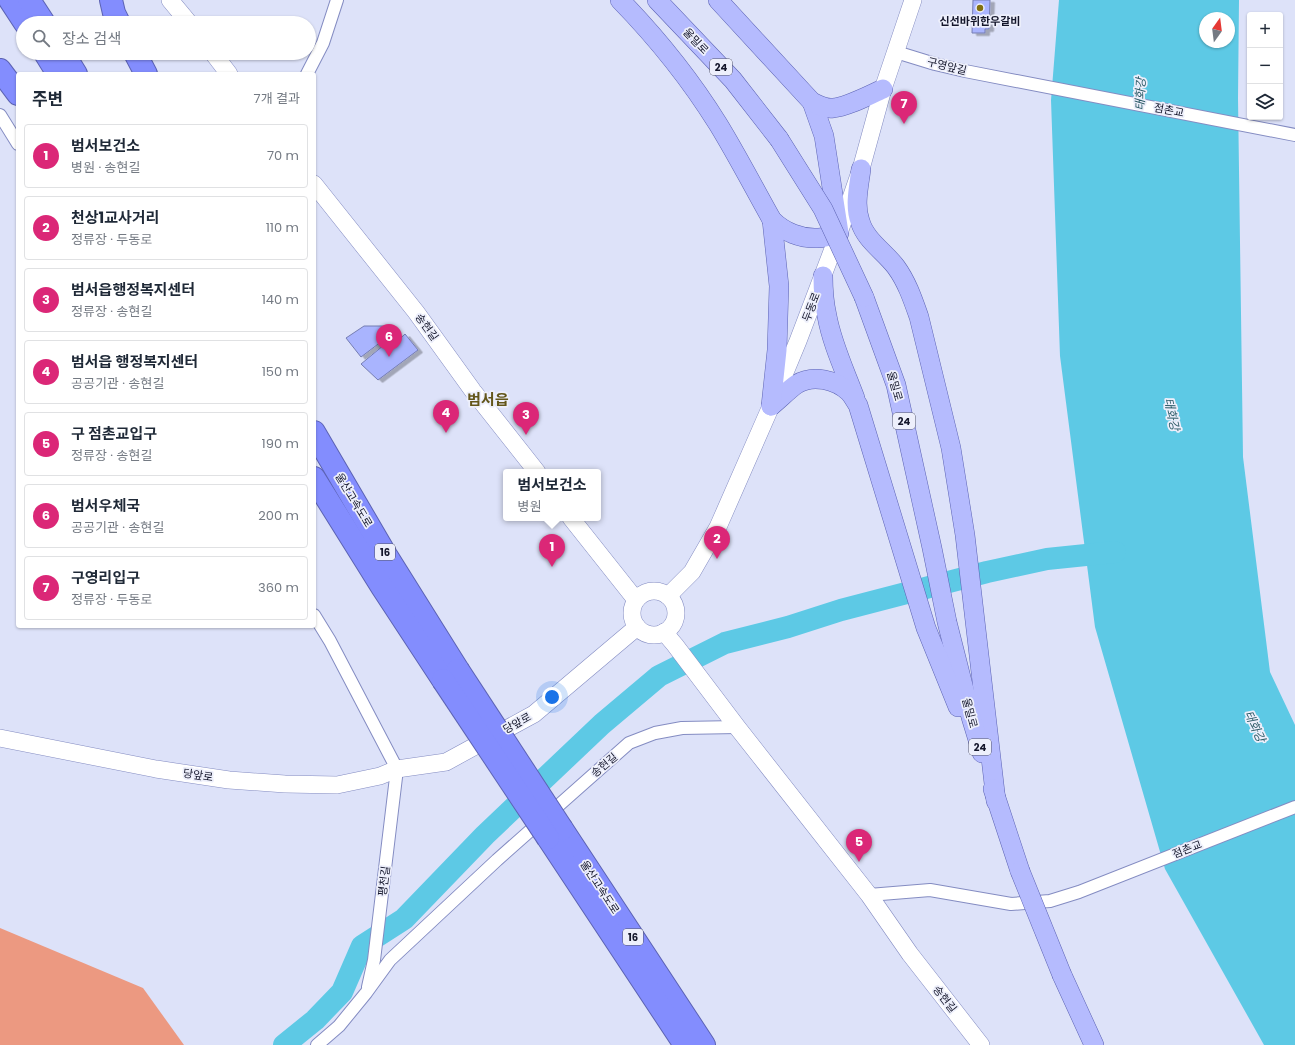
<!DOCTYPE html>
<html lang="ko">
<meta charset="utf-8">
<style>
:root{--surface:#fff;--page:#f6f6f7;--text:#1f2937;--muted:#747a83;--line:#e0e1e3;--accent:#db2777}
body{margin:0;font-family:Poppins,"Noto Sans KR",sans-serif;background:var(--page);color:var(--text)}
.controls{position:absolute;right:12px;top:12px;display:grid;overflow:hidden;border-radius:4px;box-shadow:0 1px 3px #0004}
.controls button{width:36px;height:36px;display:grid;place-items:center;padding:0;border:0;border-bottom:1px solid var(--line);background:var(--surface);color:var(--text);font:20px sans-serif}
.compass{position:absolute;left:1199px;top:12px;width:36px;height:36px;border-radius:50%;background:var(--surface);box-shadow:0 1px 3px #0004;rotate:14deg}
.you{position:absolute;left:552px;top:697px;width:14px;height:14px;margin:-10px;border:3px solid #fff;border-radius:50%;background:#1a73e8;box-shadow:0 0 0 6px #1a73e833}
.badge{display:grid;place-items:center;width:26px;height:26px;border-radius:50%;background:var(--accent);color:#fff;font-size:13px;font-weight:700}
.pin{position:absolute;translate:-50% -33px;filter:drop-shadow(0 1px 2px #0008)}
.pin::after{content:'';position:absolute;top:21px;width:14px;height:12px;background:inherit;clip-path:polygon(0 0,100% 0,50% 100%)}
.popup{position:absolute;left:503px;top:469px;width:98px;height:52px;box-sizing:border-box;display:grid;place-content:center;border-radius:4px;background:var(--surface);filter:drop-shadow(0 1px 3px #0005);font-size:13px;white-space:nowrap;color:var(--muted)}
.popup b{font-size:15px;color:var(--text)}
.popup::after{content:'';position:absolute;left:50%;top:100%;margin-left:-8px;border:8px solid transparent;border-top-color:var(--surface)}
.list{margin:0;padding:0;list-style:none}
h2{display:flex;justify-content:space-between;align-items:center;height:52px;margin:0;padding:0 16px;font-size:17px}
h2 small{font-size:13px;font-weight:400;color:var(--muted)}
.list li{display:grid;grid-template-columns:26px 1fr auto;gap:12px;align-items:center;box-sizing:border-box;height:64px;margin:0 8px 8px;padding:0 8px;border:1px solid var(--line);border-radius:4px}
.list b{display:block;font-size:15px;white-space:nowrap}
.list p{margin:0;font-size:13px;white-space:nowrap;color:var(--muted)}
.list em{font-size:13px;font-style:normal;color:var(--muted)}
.icon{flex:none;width:22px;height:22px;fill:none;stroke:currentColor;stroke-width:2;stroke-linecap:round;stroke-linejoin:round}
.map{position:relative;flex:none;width:1295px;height:1045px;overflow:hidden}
.search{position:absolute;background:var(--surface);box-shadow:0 1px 3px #0004;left:16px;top:16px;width:300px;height:44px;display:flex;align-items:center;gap:10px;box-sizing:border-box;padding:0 14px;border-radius:22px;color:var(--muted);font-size:15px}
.panel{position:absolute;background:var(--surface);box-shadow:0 1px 3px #0004;left:16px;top:72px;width:300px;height:556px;border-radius:4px}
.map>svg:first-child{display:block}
.forest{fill:#ec9981}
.water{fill:#5dc9e5;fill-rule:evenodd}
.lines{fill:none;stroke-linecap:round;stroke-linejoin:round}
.river{stroke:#5dc9e5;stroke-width:22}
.building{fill:#a9b4fe;stroke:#757db2;filter:url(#shadow)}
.street-casing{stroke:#848cc2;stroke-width:14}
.secondary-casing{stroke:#848cc2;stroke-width:18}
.primary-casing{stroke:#5c63b4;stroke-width:20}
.highway-casing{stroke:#5c63b4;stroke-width:24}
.street{stroke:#fff;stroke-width:12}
.secondary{stroke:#fff;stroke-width:17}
.primary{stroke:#b5bbfe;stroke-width:19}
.highway{stroke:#838dfe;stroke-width:22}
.primary-bridge-casing{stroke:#5c63b4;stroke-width:20;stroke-linecap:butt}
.highway-bridge-casing{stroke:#5c63b4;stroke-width:24;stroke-linecap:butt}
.primary-bridge{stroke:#b5bbfe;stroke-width:19}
.highway-bridge{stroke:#838dfe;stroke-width:22}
.poi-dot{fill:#827010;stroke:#edeffb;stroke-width:1.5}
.labels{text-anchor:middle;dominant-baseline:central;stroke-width:3.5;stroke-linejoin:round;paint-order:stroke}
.shield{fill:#edeffb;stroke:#555769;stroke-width:1}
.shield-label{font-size:10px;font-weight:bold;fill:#14162b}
.poi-label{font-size:11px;font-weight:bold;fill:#14162b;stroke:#edeffb}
.street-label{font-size:11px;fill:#14162b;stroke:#edeffb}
.water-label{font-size:12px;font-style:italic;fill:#2b5a66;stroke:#edeffb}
.district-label{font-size:15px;font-weight:bold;fill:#63561a;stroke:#edeffb}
</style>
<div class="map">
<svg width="1295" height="1045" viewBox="0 0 1295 1045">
<defs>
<filter id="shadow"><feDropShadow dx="4.5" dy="2.5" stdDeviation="0" flood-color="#0004"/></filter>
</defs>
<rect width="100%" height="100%" fill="#dde2f9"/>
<path class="forest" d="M 0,928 L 143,988 L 184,1045 L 0,1045 Z"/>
<path class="water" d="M 1059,0 L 1239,0 L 1238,98 L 1243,457 L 1270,672 L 1295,725 L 1295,1045 L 1264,1045 L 1165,869 L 1095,627 L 1060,356 L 1051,100 ZM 1205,18 L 1229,18 L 1229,42 L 1205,42 Z"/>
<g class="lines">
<path class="river" d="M 284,1045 L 315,1020 L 342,992 L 362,946 L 404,919 L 485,835 L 602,724 L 659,676 L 725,643 L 788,627 L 841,610 L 987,572 L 1047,559 L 1115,552"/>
</g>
<g class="building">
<path d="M 973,0 L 990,0 L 989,29 L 985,29 L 985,33 L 972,33 Z"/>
<path d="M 364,326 L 385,326 L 390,335 L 361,357 L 346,338 Z"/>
<path d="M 405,334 L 418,350 L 378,380 L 361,364 L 390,340 L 394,344 Z"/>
</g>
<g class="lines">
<defs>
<g id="street">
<path d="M 896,52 L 935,64 L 965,71 L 1295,135"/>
<path d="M 307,74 L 323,43 L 337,0"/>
<path d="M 0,115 L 18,144"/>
<path d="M 314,615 L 330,641 L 397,769 L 374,960 L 368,987"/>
<path d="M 869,895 L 930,890 L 1011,904 L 1050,901 L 1079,892 L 1295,807"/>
<path d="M 317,1045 L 339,1026 L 366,993 L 390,960 L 497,860 L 629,743 L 655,733 L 682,728 L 737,727"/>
</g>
<g id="secondary">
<path d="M 170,0 L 189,23"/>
<path d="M 213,53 L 229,74"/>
<path d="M 314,184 L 416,312 L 473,391 L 537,472"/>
<path d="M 571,518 L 636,600"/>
<circle cx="654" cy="613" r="22"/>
<path d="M 668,596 L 692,572 L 718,527 L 771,406 L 798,341 L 839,233 L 861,169 L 883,89 L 913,0"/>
<path d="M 664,632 L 675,645 L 737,727 L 869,895 L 910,954 L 981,1045"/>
<path d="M 0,738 L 156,769 L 229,780 L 285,784 L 337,785 L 380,776 L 397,769 L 446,762 L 534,714 L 637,627"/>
</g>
<g id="primary">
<path d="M 620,0 C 657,38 690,79 718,124 C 737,155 754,188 772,220 C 784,232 801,239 818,238 C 825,238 832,235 839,233 L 824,136 L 812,102"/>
<path d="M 657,0 L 733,80 L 779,139"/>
<path d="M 718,0 L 812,102 C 819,105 825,109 833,108 C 847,107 869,95 883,89"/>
<path d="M 861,169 C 859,186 854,205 860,221 C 865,240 885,252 896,267 C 907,282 913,300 919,317 L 951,448 L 965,535 L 996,801"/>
<path d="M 823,276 C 823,290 824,303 827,316 C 832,344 845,371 855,398"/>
<path d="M 864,297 L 896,385 L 932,548 L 947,622 L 971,717 L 982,753"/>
<path d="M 771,406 C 780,399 788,390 797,384 C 813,374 836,380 849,392 C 853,396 855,401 858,405 L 926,628 L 958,707"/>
<path d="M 771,406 L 777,350 L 779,286 L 772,220"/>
<path d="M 993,789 L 1020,871"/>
<path d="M 1062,975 L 1094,1045"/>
</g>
<g id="highway">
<path d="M 10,0 L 25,23"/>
<path d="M 29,0 L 44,23"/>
<path d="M 111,0 L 114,13 L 119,23"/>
<path d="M 45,53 L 58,74"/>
<path d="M 63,53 L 76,74"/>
<path d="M 135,53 L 146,74"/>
<path d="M 0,70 L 18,94"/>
<path d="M 314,432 L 386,555 L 458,670"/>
<path d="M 314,478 L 382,587 L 443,680"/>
<path d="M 562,829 L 704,1045"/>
<path d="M 548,838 L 685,1045"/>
</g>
</defs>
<use href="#street" class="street-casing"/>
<use href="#secondary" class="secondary-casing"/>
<use href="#primary" class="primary-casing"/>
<use href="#highway" class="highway-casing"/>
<use href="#street" class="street"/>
<use href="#secondary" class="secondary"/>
<use href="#primary" class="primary"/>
<use href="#highway" class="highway"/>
<defs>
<g id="primary-bridge">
<path d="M 779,139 L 823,209 L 864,297"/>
<path d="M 1020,871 L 1062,975"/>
</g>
<g id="highway-bridge">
<path d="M 458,670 L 562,829"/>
<path d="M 443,680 L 548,838"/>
</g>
</defs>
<use href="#primary-bridge" class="primary-bridge-casing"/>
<use href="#highway-bridge" class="highway-bridge-casing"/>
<use href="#primary-bridge" class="primary-bridge"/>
<use href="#highway-bridge" class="highway-bridge"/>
</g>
<circle class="poi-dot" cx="980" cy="8" r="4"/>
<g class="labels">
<g class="shield">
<rect x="710" y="59" width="22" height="16" rx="3"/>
<rect x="893" y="413" width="22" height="16" rx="3"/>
<rect x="375" y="544" width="20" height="16" rx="3"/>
<rect x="969" y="739" width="22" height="16" rx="3"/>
<rect x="623" y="929" width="20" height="16" rx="3"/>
</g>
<g class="shield-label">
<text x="721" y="67">24</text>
<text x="904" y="421">24</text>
<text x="385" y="552">16</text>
<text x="980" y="747">24</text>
<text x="633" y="937">16</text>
</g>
<g class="poi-label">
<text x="980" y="21">신선바위한우갈비</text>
</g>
<g class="street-label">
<text transform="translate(696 41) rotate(46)">울밀로</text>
<text transform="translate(947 66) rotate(14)">구영앞길</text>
<text transform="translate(1169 110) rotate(11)">점촌교</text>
<text transform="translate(811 307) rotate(-69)">두동로</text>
<text transform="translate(427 327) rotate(54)">송현길</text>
<text transform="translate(895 386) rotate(74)">울밀로</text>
<text transform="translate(354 500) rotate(59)">울산고속도로</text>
<text transform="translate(970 713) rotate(75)">울밀로</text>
<text transform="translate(517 723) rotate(-29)">당앞로</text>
<text transform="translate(604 765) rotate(-40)">송현길</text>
<text transform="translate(198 775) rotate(8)">당앞로</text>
<text transform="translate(1187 849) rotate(-21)">점촌교</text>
<text transform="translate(384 881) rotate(-83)">평천길</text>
<text transform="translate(600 887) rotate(57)">울산고속도로</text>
<text transform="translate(945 999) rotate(52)">송현길</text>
</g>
<g class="water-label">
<text transform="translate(1140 94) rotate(-88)">태화강</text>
<text transform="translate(1172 414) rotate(77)">태화강</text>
<text transform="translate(1255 726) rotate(65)">태화강</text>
</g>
<g class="district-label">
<text x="488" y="399">범서읍</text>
</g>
</g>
</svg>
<div class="controls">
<button>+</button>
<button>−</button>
<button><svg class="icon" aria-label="layers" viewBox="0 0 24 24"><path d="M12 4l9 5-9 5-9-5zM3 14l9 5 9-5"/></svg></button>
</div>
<svg class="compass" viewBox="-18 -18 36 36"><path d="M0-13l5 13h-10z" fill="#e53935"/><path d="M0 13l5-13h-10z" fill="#747a83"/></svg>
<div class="you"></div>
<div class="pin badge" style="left:552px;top:567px">1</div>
<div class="popup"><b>범서보건소</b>병원</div>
<div class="pin badge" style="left:717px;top:559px">2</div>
<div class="pin badge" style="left:526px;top:435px">3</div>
<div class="pin badge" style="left:446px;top:433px">4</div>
<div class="pin badge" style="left:859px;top:862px">5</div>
<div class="pin badge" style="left:389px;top:357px">6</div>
<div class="pin badge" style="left:904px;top:124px">7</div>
<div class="search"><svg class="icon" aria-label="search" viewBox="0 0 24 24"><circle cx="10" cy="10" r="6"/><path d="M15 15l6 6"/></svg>장소 검색</div>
<section class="panel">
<h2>주변<small>7개 결과</small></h2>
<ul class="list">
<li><span class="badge">1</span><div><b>범서보건소</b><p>병원 · 송현길</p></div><em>70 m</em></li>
<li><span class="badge">2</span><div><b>천상1교사거리</b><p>정류장 · 두동로</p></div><em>110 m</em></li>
<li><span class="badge">3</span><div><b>범서읍행정복지센터</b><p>정류장 · 송현길</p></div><em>140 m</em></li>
<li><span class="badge">4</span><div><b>범서읍 행정복지센터</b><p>공공기관 · 송현길</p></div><em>150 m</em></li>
<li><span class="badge">5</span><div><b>구 점촌교입구</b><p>정류장 · 송현길</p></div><em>190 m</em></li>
<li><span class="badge">6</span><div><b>범서우체국</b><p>공공기관 · 송현길</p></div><em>200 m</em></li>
<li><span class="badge">7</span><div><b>구영리입구</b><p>정류장 · 두동로</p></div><em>360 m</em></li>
</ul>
</section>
</div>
